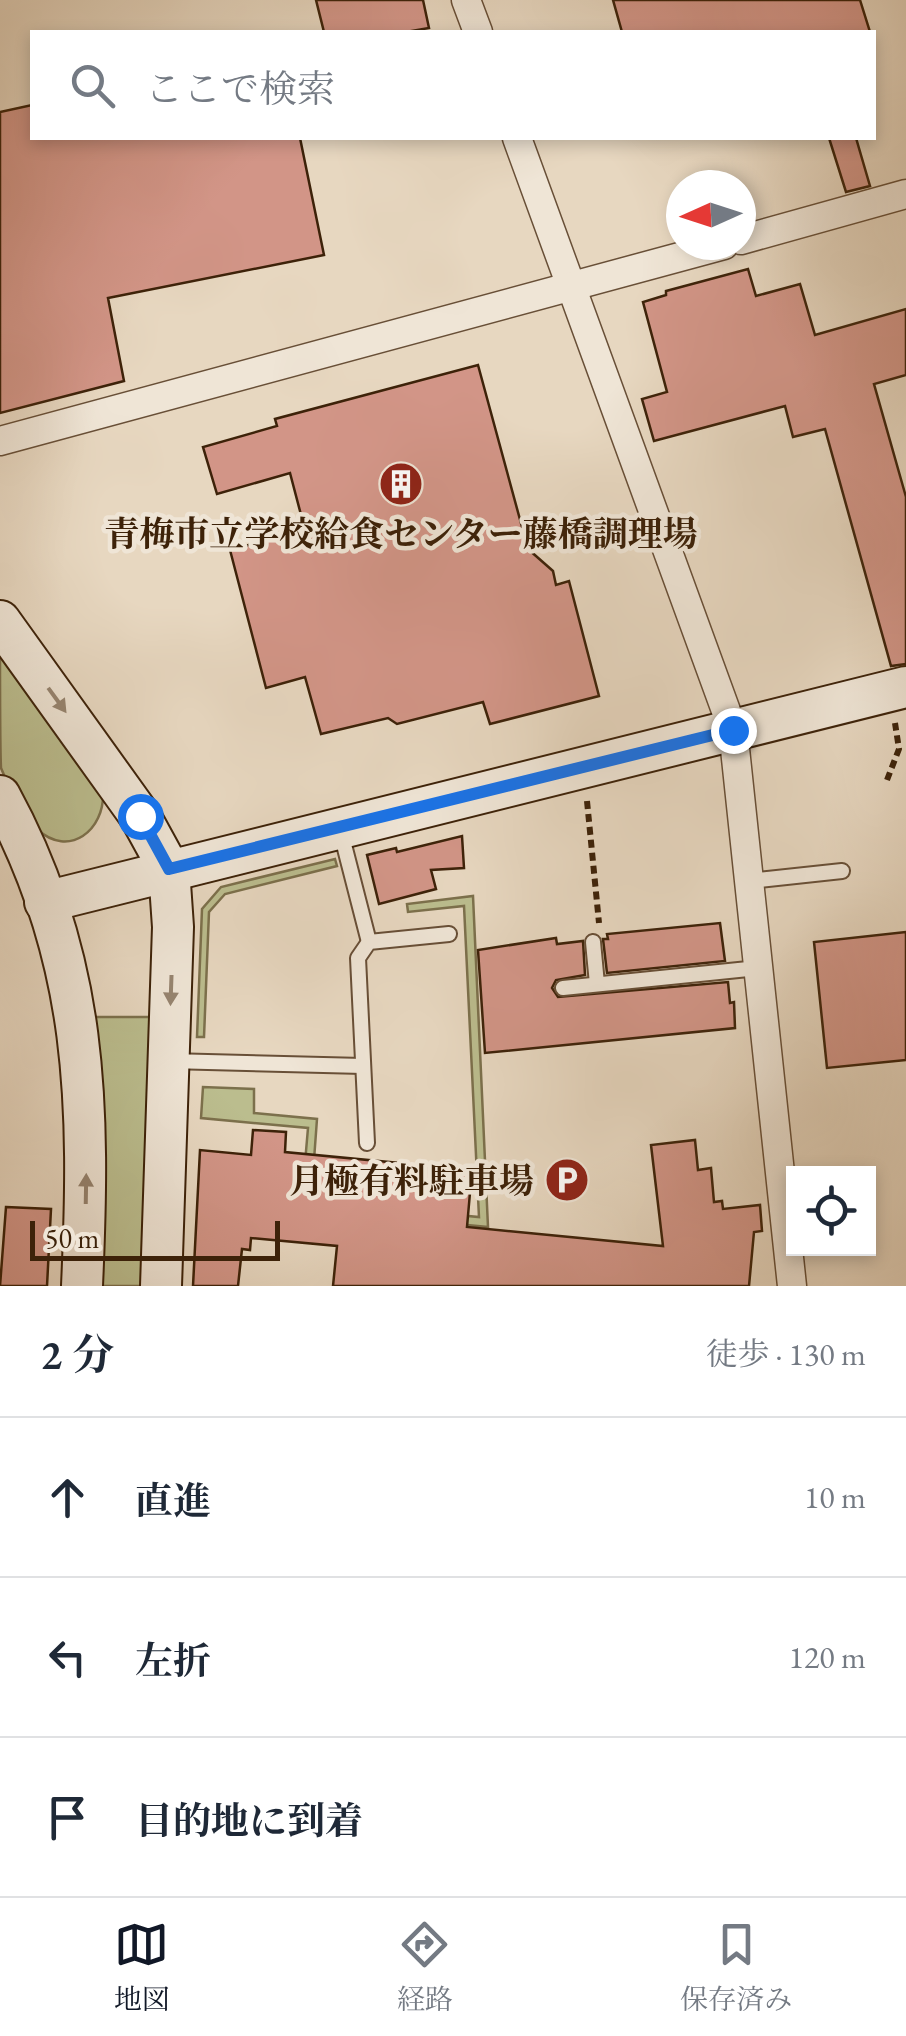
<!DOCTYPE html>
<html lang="ja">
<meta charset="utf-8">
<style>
:root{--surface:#fff;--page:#f2f2f3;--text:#1f2937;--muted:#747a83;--line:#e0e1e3;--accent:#111827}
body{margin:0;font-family:"EB Garamond","Noto Serif JP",serif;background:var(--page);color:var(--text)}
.controls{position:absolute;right:30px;bottom:30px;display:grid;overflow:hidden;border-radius:0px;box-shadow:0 5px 15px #0003}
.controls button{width:90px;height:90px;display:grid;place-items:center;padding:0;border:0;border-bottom:2px solid var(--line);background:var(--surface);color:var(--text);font:50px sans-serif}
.compass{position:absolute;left:666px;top:170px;width:90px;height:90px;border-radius:50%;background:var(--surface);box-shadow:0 5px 15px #0003;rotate:267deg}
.scale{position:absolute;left:30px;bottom:25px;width:250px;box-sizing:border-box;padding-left:10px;border:5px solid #3d2209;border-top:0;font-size:28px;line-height:35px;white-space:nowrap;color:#3d2209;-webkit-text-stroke:8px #efe5d6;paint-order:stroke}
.stop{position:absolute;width:30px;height:30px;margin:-22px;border:8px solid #1a73e8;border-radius:50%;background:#fff}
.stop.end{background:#1a73e8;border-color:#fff;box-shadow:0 2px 10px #0008}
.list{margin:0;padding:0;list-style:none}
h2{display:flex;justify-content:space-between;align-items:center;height:130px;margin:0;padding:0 40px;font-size:42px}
h2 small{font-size:32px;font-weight:400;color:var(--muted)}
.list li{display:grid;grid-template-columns:65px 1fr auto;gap:30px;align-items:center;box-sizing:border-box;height:160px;padding:0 40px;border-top:2px solid var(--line)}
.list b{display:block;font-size:38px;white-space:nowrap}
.list em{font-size:32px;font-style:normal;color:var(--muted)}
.icon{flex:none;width:55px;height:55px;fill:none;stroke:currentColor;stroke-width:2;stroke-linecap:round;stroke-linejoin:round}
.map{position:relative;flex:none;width:906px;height:1286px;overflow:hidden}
.search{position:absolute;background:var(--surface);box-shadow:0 5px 15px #0003;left:30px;right:30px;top:30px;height:110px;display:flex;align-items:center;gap:25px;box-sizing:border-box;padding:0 35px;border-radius:0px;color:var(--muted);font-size:38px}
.sheet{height:610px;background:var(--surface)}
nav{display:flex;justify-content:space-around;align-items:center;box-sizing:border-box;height:140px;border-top:2px solid var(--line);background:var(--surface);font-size:28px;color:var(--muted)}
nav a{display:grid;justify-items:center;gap:5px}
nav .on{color:var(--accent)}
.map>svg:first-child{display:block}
.green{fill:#bbbd8e;stroke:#7c704c;stroke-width:2.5}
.building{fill:#d29587;stroke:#3d2209;stroke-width:2.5}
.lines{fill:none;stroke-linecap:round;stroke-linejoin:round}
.lane-casing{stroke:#684f37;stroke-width:18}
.street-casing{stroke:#684f37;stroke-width:31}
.secondary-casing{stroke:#3d2209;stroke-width:44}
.path{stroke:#3d2209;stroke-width:6;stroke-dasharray:8 5;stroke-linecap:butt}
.lane{stroke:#efe5d6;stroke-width:14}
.street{stroke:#efe5d6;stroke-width:28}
.secondary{stroke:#efe5d6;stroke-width:40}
.oneway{fill:#968470}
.route{stroke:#1a73e8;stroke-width:12}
.labels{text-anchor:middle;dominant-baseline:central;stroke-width:9;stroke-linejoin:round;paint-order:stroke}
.poi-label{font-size:35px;font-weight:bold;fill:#3d2209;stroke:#efe5d6}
</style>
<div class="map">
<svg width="906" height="1286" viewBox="0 0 906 1286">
<rect width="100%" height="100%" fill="#e7d7c0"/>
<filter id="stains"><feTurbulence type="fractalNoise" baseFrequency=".002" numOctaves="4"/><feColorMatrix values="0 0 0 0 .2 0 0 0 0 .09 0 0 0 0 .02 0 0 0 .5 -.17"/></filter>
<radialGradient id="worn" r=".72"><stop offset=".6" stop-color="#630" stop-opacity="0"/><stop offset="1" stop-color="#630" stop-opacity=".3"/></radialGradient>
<g class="green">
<path d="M 0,642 L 103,792 C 105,830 69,859 37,829 C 23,816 8,786 1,768 C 0,748 0,668 0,642 Z"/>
<path d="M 335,859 L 337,866 L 225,894 L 209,912 L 204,1037 L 197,1037 L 202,909 L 221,887 Z"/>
<path d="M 473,896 L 488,1227 L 301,1209 L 308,1128 L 201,1118 L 203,1087 L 254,1089 L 254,1113 L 317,1119 L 311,1201 L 479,1217 L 464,906 L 408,912 L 407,904 Z"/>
<path d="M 91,1017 L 158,1017 L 149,1286 L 95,1286 Z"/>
</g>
<g class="building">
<path d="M 316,0 L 423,0 L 429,28 L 406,32 L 324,32 Z"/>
<path d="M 613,0 L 860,0 L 870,32 L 622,32 Z"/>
<path d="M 32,105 L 32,138 L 300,138 L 324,255 L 108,298 L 124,381 L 0,413 L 0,112 Z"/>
<path d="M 829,138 L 856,138 L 870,186 L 846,192 Z"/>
<path d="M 748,269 L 756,296 L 800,284 L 815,335 L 906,309 L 906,375 L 874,384 L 906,497 L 906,664 L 891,666 L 825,429 L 793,437 L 785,406 L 654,441 L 642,399 L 667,392 L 643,302 L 666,295 L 666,291 Z"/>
<path d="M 478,365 L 528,549 L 553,571 L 556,585 L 569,581 L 599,696 L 490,724 L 483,702 L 397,724 L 388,718 L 321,734 L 305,677 L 266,688 L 230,550 L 305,530 L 290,473 L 217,494 L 203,447 L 277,426 L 275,419 Z"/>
<path d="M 462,836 L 464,868 L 431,870 L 436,889 L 379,904 L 367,855 L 396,848 L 397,852 Z"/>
<path d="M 720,923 L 725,961 L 607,973 L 603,939 L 608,939 L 607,934 Z"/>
<path d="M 906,932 L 906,1060 L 827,1068 L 814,942 Z"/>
<path d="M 556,938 L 557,944 L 583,941 L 585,975 L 556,980 L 552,988 L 558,997 L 728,982 L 730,1003 L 734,1002 L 735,1028 L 485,1053 L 478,950 Z"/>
<path d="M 253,1130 L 286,1132 L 285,1152 L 472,1170 L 467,1227 L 663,1246 L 651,1145 L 695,1140 L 698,1170 L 711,1168 L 714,1202 L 722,1201 L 723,1209 L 760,1205 L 762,1231 L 754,1232 L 749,1286 L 333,1286 L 337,1246 L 251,1238 L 250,1250 L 242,1249 L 238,1286 L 193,1286 L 200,1150 L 251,1155 Z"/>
<path d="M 6,1207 L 51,1209 L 47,1286 L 0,1286 Z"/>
</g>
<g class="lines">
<defs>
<g id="lane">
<path d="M 341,833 L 369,942"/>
<path d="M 749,881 L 842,871"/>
<path d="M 593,942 L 597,984"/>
<path d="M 563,988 L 758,968"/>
<path d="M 169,1061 L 363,1066"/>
<path d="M 367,1143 L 358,958 L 369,942 L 449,934"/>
</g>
<g id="street">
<path d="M 466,0 L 478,32"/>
<path d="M 517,138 L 733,730 L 792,1286"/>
<path d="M 741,240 L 906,194"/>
<path d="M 0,441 L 724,245"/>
</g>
<g id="secondary">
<path d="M 0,621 L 140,816 L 169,869 L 173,927 L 161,1286"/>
<path d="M 0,796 C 89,959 90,1107 82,1286"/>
<path d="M 45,902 L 906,687"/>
</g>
</defs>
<use href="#lane" class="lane-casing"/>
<use href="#street" class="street-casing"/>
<use href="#secondary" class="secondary-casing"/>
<g class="path">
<path d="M 887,780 L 899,749 L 895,723"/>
<path d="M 587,801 L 599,923"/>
</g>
<use href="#lane" class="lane"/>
<use href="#street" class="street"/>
<use href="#secondary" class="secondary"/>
</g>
<defs><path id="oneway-solid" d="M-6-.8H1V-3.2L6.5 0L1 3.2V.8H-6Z" transform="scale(2.5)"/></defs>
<g class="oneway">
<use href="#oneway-solid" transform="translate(57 700) rotate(54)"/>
<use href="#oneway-solid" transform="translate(171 990) rotate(92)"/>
<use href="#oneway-solid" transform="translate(86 1189) rotate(-89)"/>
</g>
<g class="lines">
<path class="route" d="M 140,816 L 169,869 L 733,730"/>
</g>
<defs>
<symbol id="building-disc" viewBox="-11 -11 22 22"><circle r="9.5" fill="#8f2418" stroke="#efe5d6"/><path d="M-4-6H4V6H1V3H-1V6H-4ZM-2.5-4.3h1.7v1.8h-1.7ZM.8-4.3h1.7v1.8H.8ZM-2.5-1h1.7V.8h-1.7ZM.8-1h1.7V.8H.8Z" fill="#fff"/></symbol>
<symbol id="parking-disc" viewBox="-11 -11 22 22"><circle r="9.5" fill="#8f2418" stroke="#efe5d6"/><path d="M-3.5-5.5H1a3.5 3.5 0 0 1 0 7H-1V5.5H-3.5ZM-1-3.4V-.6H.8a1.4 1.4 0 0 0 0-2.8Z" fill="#fff"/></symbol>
</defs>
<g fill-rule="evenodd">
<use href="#building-disc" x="376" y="459" width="50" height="50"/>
<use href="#parking-disc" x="542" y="1155" width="50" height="50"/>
</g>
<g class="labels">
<g class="poi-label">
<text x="401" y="533">青梅市立学校給食センター藤橋調理場</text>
<text x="534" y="1180" text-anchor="end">月極有料駐車場</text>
</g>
</g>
<rect width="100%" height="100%" filter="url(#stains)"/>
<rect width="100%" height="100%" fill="url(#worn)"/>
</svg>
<div class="controls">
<button><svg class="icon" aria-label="locate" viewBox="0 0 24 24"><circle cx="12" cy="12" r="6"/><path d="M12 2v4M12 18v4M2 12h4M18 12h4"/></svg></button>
</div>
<svg class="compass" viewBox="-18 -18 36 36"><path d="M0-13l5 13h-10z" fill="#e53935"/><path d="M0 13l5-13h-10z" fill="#747a83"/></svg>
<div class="scale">50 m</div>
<div class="stop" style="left:140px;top:816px"></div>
<div class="stop end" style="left:733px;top:730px"></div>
<div class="search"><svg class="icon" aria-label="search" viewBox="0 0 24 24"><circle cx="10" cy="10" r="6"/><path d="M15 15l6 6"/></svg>ここで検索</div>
</div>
<section class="sheet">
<h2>2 分<small>徒歩 · 130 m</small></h2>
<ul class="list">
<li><svg class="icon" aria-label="ahead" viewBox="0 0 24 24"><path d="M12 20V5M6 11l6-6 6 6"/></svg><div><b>直進</b></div><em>10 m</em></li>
<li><svg class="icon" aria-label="left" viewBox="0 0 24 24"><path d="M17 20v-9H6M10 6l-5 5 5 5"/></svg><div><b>左折</b></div><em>120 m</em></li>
<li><svg class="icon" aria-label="arrive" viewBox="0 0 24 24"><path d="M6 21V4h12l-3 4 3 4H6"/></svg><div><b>目的地に到着</b></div></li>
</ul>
</section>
<nav>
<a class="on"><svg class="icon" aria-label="map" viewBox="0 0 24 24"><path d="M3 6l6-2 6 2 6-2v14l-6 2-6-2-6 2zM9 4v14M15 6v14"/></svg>地図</a>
<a><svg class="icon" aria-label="directions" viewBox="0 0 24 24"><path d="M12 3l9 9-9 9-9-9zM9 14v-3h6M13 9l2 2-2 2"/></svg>経路</a>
<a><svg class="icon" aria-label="saved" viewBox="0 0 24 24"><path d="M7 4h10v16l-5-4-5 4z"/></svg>保存済み</a>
</nav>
